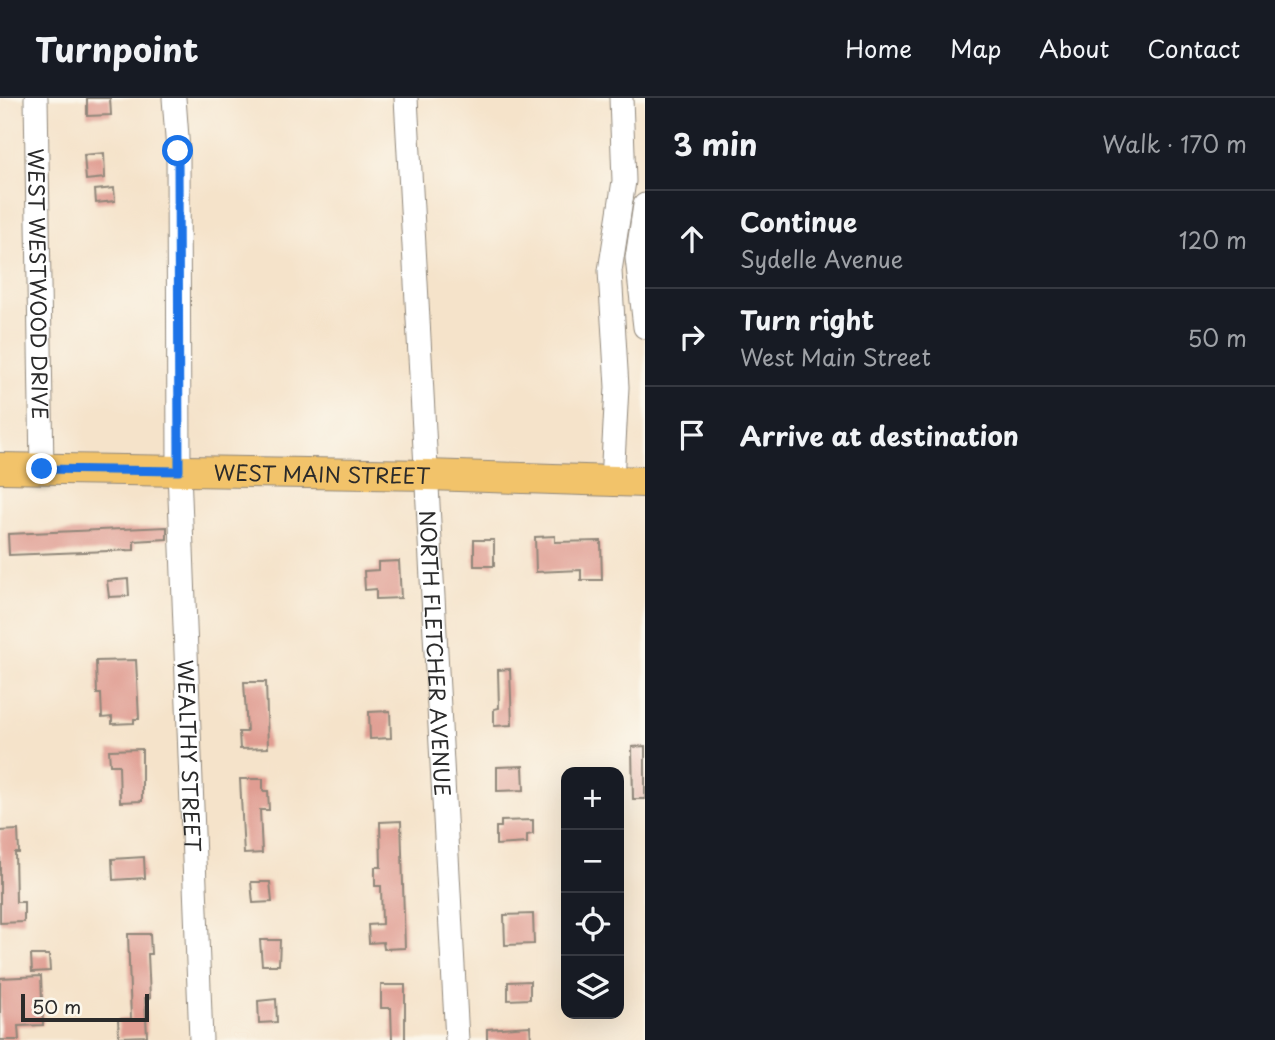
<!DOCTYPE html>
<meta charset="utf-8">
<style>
:root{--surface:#171b24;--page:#242831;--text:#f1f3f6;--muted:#9ea1a6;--line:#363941}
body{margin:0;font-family:"Playpen Sans",sans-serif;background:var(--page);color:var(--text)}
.controls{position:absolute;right:21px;bottom:21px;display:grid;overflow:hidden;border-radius:14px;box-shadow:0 7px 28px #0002}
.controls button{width:63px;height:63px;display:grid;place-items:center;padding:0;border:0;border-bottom:2px solid var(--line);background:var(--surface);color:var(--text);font:35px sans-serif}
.scale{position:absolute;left:21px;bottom:18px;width:128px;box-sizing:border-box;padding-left:7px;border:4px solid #2b2b2b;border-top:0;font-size:19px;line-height:24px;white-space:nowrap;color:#2b2b2b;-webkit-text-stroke:5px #fbf7ec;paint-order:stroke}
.stop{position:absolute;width:21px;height:21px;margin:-16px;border:5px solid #1a73e8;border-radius:50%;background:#fff}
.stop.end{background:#1a73e8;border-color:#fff;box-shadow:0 2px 7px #0008}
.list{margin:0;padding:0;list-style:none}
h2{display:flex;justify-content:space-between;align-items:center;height:91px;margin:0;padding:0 28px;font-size:30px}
h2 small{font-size:23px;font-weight:400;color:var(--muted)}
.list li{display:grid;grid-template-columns:46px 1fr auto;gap:21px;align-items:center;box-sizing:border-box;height:98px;padding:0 28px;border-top:2px solid var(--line)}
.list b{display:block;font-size:26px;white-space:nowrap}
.list p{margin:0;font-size:23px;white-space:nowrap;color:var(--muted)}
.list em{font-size:23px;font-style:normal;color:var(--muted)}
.icon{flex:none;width:38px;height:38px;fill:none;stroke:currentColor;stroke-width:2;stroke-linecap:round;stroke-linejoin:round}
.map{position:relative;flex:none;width:645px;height:942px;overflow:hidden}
header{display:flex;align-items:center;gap:42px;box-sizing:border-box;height:98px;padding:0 35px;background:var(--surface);border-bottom:2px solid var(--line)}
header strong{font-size:33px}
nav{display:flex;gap:38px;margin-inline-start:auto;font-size:24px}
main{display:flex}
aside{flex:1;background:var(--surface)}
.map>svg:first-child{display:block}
.building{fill:#e09d92}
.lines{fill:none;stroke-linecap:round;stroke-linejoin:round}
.minor-casing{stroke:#90877a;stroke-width:25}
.major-casing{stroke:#90877a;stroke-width:32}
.minor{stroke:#fff;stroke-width:23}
.major{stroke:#f2c36a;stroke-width:30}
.route{stroke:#1a73e8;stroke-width:9}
.labels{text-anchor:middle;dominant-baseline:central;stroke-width:5;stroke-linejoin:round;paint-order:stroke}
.street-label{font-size:21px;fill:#2b2b2b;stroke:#fbf7ec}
</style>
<header>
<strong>Turnpoint</strong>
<nav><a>Home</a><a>Map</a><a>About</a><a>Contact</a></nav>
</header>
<main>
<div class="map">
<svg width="645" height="942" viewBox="0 0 645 942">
<rect width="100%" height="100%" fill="#fbf7ec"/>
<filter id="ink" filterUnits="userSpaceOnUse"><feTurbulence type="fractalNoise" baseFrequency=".0143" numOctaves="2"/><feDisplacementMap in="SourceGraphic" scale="14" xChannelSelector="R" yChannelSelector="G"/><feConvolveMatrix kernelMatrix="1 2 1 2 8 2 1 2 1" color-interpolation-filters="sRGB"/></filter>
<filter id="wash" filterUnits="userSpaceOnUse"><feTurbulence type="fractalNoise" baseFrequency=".00686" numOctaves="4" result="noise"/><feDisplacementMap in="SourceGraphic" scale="28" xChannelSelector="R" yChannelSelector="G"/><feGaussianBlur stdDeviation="1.57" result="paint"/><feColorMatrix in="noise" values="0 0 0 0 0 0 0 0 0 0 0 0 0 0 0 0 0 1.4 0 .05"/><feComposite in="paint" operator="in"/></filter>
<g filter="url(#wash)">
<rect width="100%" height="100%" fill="#f5e3ca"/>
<g id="blocks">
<g class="building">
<path d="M 87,0 L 110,0 L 111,17 L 87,18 Z"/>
<path d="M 104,55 L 105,80 L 86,82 L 84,57 Z"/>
<path d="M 114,90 L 115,103 L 96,105 L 95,92 Z"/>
<path d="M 167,429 L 167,441 L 134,443 L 134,452 L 9,457 L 8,436 Z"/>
<path d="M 555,438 L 555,444 L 601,443 L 602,482 L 581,482 L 581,472 L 536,474 L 535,439 Z"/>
<rect x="474" y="442" width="20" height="26"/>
<path d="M 399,463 L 401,500 L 376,501 L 376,491 L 365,492 L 364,473 L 378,472 L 378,464 Z"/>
<path d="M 128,481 L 129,498 L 109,499 L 107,483 Z"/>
<path d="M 136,562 L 139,621 L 134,621 L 134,625 L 112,626 L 112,619 L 102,620 L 101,596 L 97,596 L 96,563 Z"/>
<path d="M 510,571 L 512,627 L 494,628 L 494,611 L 499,610 L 498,572 Z"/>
<path d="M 244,584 L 266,584 L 268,650 L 240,651 L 239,634 L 247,634 Z"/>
<path d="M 390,613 L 391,640 L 370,641 L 369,614 Z"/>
<path d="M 645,648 L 645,701 L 633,701 L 632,649 Z"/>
<path d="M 142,651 L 142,703 L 120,704 L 119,667 L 110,667 L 109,652 Z"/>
<path d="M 523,668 L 524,692 L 497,693 L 497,669 Z"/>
<path d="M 240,681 L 263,681 L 263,693 L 268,693 L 269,712 L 260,712 L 262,755 L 244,756 Z"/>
<path d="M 533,722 L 533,736 L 527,737 L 527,745 L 496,747 L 496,729 L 501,729 L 501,723 Z"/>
<path d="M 401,723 L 405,850 L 384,851 L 383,844 L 369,845 L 368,827 L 382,826 L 381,788 L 375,788 L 375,769 L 381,769 L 380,724 Z"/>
<path d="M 18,732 L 19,755 L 15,755 L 16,804 L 24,804 L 24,824 L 0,825 L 0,733 Z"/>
<path d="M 144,759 L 145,780 L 113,782 L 112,761 Z"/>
<path d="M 251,784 L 270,784 L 272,804 L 253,805 Z"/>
<path d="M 533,816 L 534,846 L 505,847 L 504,817 Z"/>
<path d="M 128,836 L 150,836 L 151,856 L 148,856 L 150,900 L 145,900 L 147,938 L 119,939 L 118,921 L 131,921 Z"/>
<path d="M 260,842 L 280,842 L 279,867 L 262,867 Z"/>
<path d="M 31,857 L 49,857 L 50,873 L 32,874 Z"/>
<path d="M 41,878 L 43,927 L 18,928 L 19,942 L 0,942 L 0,880 Z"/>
<path d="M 530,883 L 530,901 L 508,902 L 508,884 Z"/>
<path d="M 381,887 L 405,887 L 405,942 L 392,942 L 391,910 L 381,910 Z"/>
<path d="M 276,901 L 277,924 L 259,925 L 258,903 Z"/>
<path d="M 530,928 L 531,942 L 487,942 L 487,931 Z"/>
</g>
</g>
</g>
<g filter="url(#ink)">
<use href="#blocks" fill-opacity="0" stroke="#90877a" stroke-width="2"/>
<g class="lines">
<defs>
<g id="minor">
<path id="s1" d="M 36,0 L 42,371"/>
<path id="s2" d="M 174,0 L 178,53 L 179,373 L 201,942"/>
<path id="s3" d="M 406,0 L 457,942"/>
<path d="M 645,107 L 637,160 L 645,229"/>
<path d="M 612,383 L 617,289 L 610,173 L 624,83 L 621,0"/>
</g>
<g id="major">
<path id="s4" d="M 0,370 L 428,377 L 645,384"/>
</g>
</defs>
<use href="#minor" class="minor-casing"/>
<use href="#major" class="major-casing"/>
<use href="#minor" class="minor"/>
<use href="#major" class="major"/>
</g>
</g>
<g class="lines" filter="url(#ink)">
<path class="route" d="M 42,371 L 179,373 L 178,53"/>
</g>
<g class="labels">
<g class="street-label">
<text stroke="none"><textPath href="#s1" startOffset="186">WEST WESTWOOD DRIVE</textPath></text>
<text stroke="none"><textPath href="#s4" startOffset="322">WEST MAIN STREET</textPath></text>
<text stroke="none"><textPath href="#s3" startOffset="556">NORTH FLETCHER AVENUE</textPath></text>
<text stroke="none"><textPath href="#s2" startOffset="658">WEALTHY STREET</textPath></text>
</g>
</g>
</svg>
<div class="controls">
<button>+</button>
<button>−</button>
<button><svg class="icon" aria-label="locate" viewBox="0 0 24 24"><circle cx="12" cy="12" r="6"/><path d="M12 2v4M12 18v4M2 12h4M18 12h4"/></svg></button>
<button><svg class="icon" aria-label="layers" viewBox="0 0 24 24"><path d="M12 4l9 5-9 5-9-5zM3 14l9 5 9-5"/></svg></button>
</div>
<div class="scale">50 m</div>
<div class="stop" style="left:178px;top:53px"></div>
<div class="stop end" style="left:42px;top:371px"></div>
</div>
<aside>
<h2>3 min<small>Walk · 170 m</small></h2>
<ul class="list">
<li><svg class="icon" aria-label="ahead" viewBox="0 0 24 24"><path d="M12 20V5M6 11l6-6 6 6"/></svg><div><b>Continue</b><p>Sydelle Avenue</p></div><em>120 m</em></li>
<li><svg class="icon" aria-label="right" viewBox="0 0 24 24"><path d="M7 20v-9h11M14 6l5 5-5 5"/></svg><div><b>Turn right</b><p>West Main Street</p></div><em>50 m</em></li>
<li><svg class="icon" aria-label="arrive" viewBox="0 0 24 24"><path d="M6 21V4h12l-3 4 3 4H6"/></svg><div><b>Arrive at destination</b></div></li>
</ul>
</aside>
</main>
